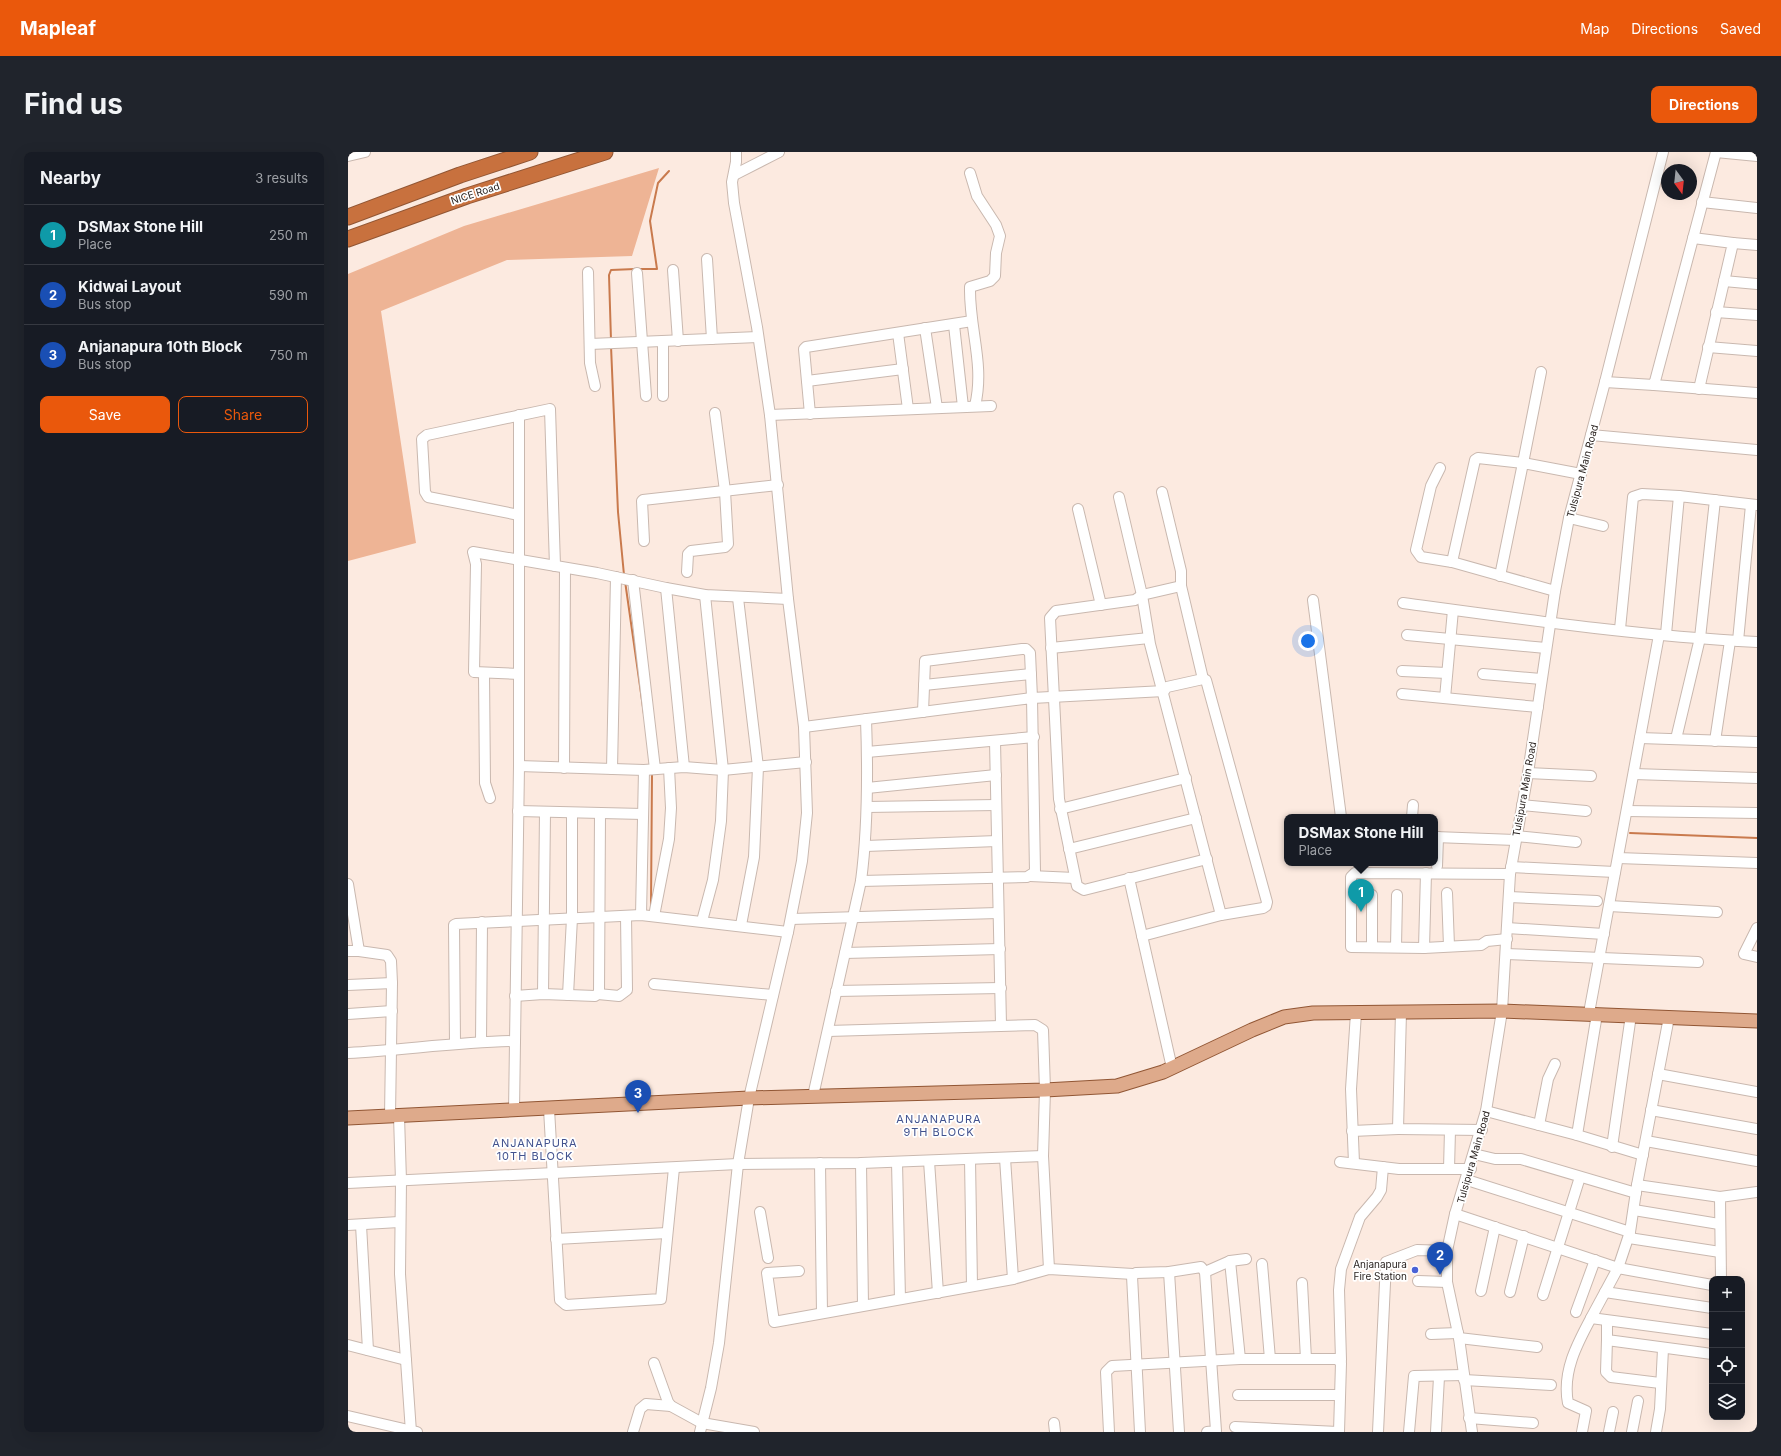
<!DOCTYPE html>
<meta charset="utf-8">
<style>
:root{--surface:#171b24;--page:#20242c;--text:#f1f3f6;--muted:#9ea1a6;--line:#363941;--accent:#ea580c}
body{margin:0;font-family:Inter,sans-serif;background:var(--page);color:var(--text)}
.controls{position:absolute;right:12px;bottom:12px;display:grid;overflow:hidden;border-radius:8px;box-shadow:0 4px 16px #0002}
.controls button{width:36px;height:36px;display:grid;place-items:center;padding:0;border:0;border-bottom:1px solid var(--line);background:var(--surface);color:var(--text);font:20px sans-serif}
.compass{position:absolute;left:1313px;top:12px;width:36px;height:36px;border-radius:50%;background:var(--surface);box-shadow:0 4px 16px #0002;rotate:165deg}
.you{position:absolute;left:960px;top:489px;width:14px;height:14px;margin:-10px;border:3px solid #fff;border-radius:50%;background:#1a73e8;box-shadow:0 0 0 6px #1a73e833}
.badge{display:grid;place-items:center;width:26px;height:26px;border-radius:50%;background:var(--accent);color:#fff;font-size:13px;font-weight:700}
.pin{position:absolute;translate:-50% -33px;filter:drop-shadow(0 1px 2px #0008)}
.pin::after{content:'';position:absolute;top:21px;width:14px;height:12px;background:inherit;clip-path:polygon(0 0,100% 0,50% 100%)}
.popup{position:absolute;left:936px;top:662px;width:154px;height:52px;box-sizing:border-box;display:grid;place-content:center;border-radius:8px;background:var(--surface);filter:drop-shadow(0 1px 3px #0005);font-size:13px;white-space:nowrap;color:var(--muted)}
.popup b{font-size:15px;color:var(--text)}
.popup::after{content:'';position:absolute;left:50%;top:100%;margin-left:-8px;border:8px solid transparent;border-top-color:var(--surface)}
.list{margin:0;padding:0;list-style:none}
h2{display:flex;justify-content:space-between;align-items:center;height:52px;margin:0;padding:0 16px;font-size:17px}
h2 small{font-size:13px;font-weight:400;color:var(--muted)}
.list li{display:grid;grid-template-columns:26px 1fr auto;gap:12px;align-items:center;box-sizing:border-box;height:60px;padding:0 16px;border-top:1px solid var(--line)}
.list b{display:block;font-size:15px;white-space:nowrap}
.list p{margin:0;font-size:13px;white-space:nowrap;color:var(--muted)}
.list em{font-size:13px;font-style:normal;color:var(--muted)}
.actions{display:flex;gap:8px;padding:12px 16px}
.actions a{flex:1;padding:9px 0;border:1px solid var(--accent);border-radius:8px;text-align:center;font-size:14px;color:var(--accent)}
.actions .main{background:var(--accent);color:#fff}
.icon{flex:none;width:22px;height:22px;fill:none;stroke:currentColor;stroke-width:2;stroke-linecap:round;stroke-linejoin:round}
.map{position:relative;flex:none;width:1409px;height:1280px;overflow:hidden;border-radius:8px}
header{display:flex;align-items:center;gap:24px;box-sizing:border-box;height:56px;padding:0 20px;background:var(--accent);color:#fff}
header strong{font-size:19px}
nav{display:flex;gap:22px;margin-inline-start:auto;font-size:14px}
.intro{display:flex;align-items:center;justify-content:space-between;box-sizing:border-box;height:96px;padding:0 24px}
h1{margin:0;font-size:28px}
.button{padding:10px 18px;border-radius:8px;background:var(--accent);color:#fff;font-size:14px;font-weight:700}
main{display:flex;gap:24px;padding:0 24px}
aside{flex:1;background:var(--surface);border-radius:8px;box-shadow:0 4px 16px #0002}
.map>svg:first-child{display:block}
.green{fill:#eeb495}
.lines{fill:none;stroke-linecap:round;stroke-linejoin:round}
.stream{stroke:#c97a4d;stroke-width:2}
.minor-casing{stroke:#c9b8af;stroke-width:12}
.major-casing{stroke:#915634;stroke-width:15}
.highway-casing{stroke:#915634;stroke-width:17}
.minor{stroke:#fff;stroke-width:10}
.major{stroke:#deaa8b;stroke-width:13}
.highway{stroke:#c8713e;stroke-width:15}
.poi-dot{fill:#4962d6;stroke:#fff;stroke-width:1.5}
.labels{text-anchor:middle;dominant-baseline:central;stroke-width:3.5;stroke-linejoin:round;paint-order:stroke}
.street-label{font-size:10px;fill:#2a2320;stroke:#fff}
.poi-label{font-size:10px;fill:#2a2320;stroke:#fff;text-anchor:end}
.neighbourhood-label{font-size:11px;letter-spacing:1px;fill:#42528e;stroke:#fff}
</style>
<header>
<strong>Mapleaf</strong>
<nav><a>Map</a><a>Directions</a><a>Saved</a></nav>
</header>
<div class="intro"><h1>Find us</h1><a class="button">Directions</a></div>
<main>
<aside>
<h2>Nearby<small>3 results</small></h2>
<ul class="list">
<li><span class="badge" style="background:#0f9aa8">1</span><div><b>DSMax Stone Hill</b><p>Place</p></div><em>250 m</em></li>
<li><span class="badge" style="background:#1a4fb4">2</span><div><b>Kidwai Layout</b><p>Bus stop</p></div><em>590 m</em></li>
<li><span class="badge" style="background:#1a4fb4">3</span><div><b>Anjanapura 10th Block</b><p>Bus stop</p></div><em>750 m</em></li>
</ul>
<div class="actions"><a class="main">Save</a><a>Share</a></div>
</aside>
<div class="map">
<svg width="1409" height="1280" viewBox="0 0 1409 1280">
<rect width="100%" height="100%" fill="#fceae0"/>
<path class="green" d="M 311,16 L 284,104 L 159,108 L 33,159 L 68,391 L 0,409 L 0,122 L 116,74 Z"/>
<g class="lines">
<g class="stream">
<path d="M 291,117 L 309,117 L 302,69 L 310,31 L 321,19"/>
<path d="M 263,188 L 261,123 L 263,118 L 287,117"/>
<path d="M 263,194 L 270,360 L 276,423"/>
<path d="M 277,429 L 296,562"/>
<path d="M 1282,681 L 1409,686"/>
<path d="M 303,753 L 304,622"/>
</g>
<defs>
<g id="minor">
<path d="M 1368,0 L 1409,4"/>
<path d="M 0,4 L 17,0"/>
<path d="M 622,21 L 629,44 L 648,73 L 652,84 L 648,101 L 647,124 L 642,129 L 622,135 C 621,177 637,212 627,254"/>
<path d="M 386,23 L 431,0"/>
<path d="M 1354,50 L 1409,56"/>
<path d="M 1345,86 L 1385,91 L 1351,237"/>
<path d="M 1385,91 L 1409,93"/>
<path d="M 359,107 L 364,187"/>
<path d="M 325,118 L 330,189"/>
<path d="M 240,120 L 242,211 L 247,234"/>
<path d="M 289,121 L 298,244"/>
<path d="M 1376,129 L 1409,132"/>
<path d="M 1368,160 L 1409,163"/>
<path d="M 606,173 L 615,255"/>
<path d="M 577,176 L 589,256"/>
<path d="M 550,181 L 560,257"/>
<path d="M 315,189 L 315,244"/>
<path d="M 242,192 L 410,185"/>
<path d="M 1360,195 L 1409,199"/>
<path d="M 459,229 L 555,217"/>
<path d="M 1257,230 L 1306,233 L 1368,0"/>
<path d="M 1306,233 L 1409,241"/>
<path d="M 462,262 L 456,197 L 458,195 L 624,169"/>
<path d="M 422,263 L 643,254"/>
<path d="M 1243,283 L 1409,298"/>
<path d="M 1092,316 L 1083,334 L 1068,398 L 1073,405 L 1104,410 L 1207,439"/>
<path d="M 814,340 L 833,419 L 833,434 L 855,527"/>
<path d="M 771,345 L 794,443 L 802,492 L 873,763"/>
<path d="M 730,357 L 753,453"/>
<path d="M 171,363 L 80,345 L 77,340 L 74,287 L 79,283 L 202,257 L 207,414"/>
<path d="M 1221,366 L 1255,374"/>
<path d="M 296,389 L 294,349 L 295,348 L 430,333"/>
<path d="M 1104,410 L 1127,308 L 1130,306 L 1175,311 L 1193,220"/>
<path d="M 339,420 L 340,402 L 343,399 L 377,395 L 380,392 L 377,339 L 367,261"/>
<path d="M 1152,424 L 1175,311 L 1233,322"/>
<path d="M 285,428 L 307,617"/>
<path d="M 833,434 L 794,443 L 787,448 L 708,459 L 702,466 L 711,647 L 729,734 L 736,738 L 859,707"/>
<path d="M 318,436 L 336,615"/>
<path d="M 390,446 L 410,615 L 406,705 L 393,773"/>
<path d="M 965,448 L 993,665"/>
<path d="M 1055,451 C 1173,467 1291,484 1409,490"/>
<path d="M 1272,477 L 1285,345 L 1294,342 L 1331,344"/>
<path d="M 1318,482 L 1331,344 L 1409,353"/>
<path d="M 1059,483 L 1198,496"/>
<path d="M 1390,489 L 1403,353"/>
<path d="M 703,496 L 801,486"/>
<path d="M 1054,519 L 1099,521"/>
<path d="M 136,521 L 137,631 L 142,646"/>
<path d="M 171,522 L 126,520 L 128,412 L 125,400 L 249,421 L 318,436 L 357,443 L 440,447"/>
<path d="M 1135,522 L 1193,527"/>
<path d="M 576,533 L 683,522"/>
<path d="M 1054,542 L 1190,555"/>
<path d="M 1097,546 L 1105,458"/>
<path d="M 575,560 L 577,509 L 674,497 L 678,497 L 682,501 L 684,546 L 816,539 L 819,535 L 855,527 L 858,528 L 919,750 L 918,754 L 915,756 L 873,763 L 794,784"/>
<path d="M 456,575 L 684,546 L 687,720 L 679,725 L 513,729"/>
<path d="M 1292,586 L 1409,590"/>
<path d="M 1328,587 L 1352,486 L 1367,348"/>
<path d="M 647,589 L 653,873"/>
<path d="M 1367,589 L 1382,489"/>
<path d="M 519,600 L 686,585"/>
<path d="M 171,614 L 296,618 L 336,615 L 375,618 L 458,610"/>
<path d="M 216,616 L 217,416"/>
<path d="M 264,617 L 268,425"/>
<path d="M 1180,621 L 1243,624"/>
<path d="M 1286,622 L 1409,626"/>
<path d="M 519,636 L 648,623"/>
<path d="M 1174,653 L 1238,659"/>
<path d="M 519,655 L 648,653"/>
<path d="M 712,657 L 838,626"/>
<path d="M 170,659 L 295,662"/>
<path d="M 1279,659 L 1409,661"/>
<path d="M 1064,665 L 1065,653"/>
<path d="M 1168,684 L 1228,690"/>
<path d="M 1087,685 L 1167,688"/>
<path d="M 518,694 L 649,689"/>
<path d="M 721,697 L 848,666"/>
<path d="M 1270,706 L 1409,711"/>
<path d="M 1089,714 L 1090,685"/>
<path d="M 1163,715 L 1267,720"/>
<path d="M 682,724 L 727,726"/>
<path d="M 781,726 L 824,916"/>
<path d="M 0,732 L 11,799"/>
<path d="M 1099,741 L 1101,794"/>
<path d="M 1024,743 L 1024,795"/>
<path d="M 1161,745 L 1249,749"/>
<path d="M 1261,754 L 1369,760"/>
<path d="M 293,763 L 296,618"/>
<path d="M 306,764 L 321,687 L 323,656 L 321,616"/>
<path d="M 443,767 L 650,761"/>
<path d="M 354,769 L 365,728 L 373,669 L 375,618 L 357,443"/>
<path d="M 1159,776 L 1256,782"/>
<path d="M 1409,776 L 1396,802 L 1409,805"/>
<path d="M 1159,787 L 1139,789 L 1133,793 L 1076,796 L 1003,795 L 1003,725 L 1007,721 L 1162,722"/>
<path d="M 1048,795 L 1049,743"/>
<path d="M 1076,796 L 1078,721"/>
<path d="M 0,799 L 11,799 L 39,803 L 43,809 L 44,831 L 42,964"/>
<path d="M 497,801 L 652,797"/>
<path d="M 1158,802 L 1350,810"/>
<path d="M 306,832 L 425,843"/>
<path d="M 0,833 L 44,831"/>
<path d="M 488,839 L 653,836"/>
<path d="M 195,842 L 197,660"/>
<path d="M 250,842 L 271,844 L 279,838 L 278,764"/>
<path d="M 220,843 L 224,766 L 224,661"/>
<path d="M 167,844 L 195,842 L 247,844 L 251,841 L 252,661"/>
<path d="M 1053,860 L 1050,977 L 1134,978"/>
<path d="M 1241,861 L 1311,483"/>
<path d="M 0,862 L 44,859"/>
<path d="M 1321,865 L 1289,1033 L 1282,1080 L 1270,1116 L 1243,1166 L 1364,1182"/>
<path d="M 480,879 L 687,873 L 695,878 L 697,938 L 695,1004 L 701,1117"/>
<path d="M 133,890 L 134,770"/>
<path d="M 107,892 L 106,773 L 108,772 L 293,763 L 440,780"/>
<path d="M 0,901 C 56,898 111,890 167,889"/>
<path d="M 1310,922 L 1409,940"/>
<path d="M 465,944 L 513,729 C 520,675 520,621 518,567"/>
<path d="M 201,957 L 212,1148 L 218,1153 L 313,1147 L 326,1016"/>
<path d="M 1303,958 L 1409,977"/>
<path d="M 166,959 L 171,614 L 171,263"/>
<path d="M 1138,959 L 1229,983 L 1295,1003"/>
<path d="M 51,964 L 53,1029 L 52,1122 L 63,1280"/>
<path d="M 1191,973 L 1200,927 L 1207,912"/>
<path d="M 1004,979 L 1050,977"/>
<path d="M 1229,983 L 1249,862"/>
<path d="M 1298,989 L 1409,1009"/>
<path d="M 1264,995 L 1283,863"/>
<path d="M 1126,1002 L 1147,1007 L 1173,1007 L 1288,1041"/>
<path d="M 657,1006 L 665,1127"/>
<path d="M 622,1007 L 624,1134"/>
<path d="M 581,1009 L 590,1141"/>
<path d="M 549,1010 L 552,1147"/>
<path d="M 992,1010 L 1051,1017 L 1123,1017"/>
<path d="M 472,1011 L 474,1161"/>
<path d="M 513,1011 L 515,1153"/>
<path d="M 1006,1011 L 1003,937 L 1008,861"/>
<path d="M 1101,1017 L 1102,978"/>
<path d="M 1119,1028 L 1282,1080"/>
<path d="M 0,1031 L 390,1012 L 513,1011 L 695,1004"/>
<path d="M 1289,1033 L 1372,1045"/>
<path d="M 1286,1058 L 1371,1072"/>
<path d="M 412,1060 L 420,1106"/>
<path d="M 1107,1062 L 1270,1116 L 1364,1133"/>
<path d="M 0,1073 L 51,1070"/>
<path d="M 13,1073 L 20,1198"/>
<path d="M 1281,1086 L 1372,1100"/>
<path d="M 208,1087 L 319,1081"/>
<path d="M 882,1109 L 892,1207"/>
<path d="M 914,1112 L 922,1207"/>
<path d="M 451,1119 L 419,1121 L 426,1170 L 665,1127 L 701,1117 L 785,1122"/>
<path d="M 821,1120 L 831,1280"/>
<path d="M 857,1120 L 882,1109 L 898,1107"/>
<path d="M 1373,1127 L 1372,1045 L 1409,1040"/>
<path d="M 1070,1129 L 1099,1130"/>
<path d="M 954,1131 L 958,1207"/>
<path d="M 1133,1139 L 1147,1075"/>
<path d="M 1162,1140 L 1176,1084"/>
<path d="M 1257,1140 L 1364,1156"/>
<path d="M 1195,1143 L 1232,1025"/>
<path d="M 1228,1160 L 1247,1108"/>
<path d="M 1259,1169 L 1259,1188 L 1364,1202"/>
<path d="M 1083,1182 L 1110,1181"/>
<path d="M 1111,1186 L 1189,1195"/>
<path d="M 1259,1188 L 1258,1220 L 1263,1225 L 1312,1231"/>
<path d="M 0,1193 L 58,1208"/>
<path d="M 993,1208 L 991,1138 L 993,1117 L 1012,1065 L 1029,1045 L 1033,1038 L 1035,1015"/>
<path d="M 306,1211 L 320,1250 L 323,1254 L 354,1271 L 406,1280"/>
<path d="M 1116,1228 L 1203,1233"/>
<path d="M 890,1243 L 992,1243"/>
<path d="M 0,1264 L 69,1280"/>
<path d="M 1121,1266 L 1185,1271"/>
<path d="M 706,1271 L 707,1280"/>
<path d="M 887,1275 L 990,1280"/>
<path d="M 285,1280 L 292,1257 L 298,1252 L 323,1254"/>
<path d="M 352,1280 L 363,1236 L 371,1191 L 390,1012 L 401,946 L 440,780 L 454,709 L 459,661 L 456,575 L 440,447 L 422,263 L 409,175 L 386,51 L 384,30 L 388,10 L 388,0"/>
<path d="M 761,1280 L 758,1220 L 764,1214 L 892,1207 L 989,1207 L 993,1211 L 991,1280"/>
<path d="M 792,1280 L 784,1124 L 788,1121 L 821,1120 L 853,1115 L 857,1120 L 868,1279 L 859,1280"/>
<path d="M 1030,1280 L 1038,1110 L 1069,1098 L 1099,1099"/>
<path d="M 1061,1280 L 1066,1224 L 1116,1223"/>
<path d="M 1088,1280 L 1091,1225"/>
<path d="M 1124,1280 L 1111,1186 L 1099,1130 L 1099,1099 L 1107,1062 L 1138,959 L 1154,859 L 1162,722 L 1180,621 L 1207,439 L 1221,366 L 1257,230 L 1315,0"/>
<path d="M 1234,1280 L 1238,1259 L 1220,1251 C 1214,1220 1229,1192 1243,1166"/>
<path d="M 1261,1280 L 1265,1260"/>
<path d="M 1284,1280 L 1290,1249"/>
<path d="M 1308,1280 L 1312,1257 L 1315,1197"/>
</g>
<path id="major" d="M 0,966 L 401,946 L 697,938 L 769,934 L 815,920 L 904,878 L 936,865 L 965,861 L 1154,859 L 1409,869"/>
<g id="highway">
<path d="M 0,65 L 112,23 L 182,0"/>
<path d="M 0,87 L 119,44 L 257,0"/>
</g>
</defs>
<use href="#minor" class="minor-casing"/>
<use href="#major" class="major-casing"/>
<use href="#highway" class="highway-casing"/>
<use href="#minor" class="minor"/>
<use href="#major" class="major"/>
<use href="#highway" class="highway"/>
</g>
<circle class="poi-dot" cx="1067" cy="1118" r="4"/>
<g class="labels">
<g class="street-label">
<text transform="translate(127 41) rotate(-18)">NICE Road</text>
<text transform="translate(1234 319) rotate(-75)">Tulsipura Main Road</text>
<text transform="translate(1176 637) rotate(-80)">Tulsipura Main Road</text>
<text transform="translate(1125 1005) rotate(-74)">Tulsipura Main Road</text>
</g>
<g class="poi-label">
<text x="1059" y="1112">Anjanapura<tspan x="1059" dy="12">Fire Station</tspan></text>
</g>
<g class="neighbourhood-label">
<text x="591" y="967">ANJANAPURA<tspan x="591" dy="13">9TH BLOCK</tspan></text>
<text x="187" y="991">ANJANAPURA<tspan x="187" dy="13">10TH BLOCK</tspan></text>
</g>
</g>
</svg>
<div class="controls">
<button>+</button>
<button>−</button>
<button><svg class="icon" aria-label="locate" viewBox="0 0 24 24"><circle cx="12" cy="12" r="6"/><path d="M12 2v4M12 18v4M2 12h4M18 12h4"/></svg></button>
<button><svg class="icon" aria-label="layers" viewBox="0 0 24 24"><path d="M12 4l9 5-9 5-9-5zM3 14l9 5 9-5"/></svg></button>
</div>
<svg class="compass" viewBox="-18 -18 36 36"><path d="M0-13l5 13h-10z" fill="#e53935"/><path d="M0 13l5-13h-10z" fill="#9ea1a6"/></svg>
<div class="you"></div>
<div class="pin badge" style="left:1013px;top:760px;background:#0f9aa8">1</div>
<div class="popup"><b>DSMax Stone Hill</b>Place</div>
<div class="pin badge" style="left:1092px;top:1123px;background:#1a4fb4">2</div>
<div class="pin badge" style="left:290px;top:961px;background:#1a4fb4">3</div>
</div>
</main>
